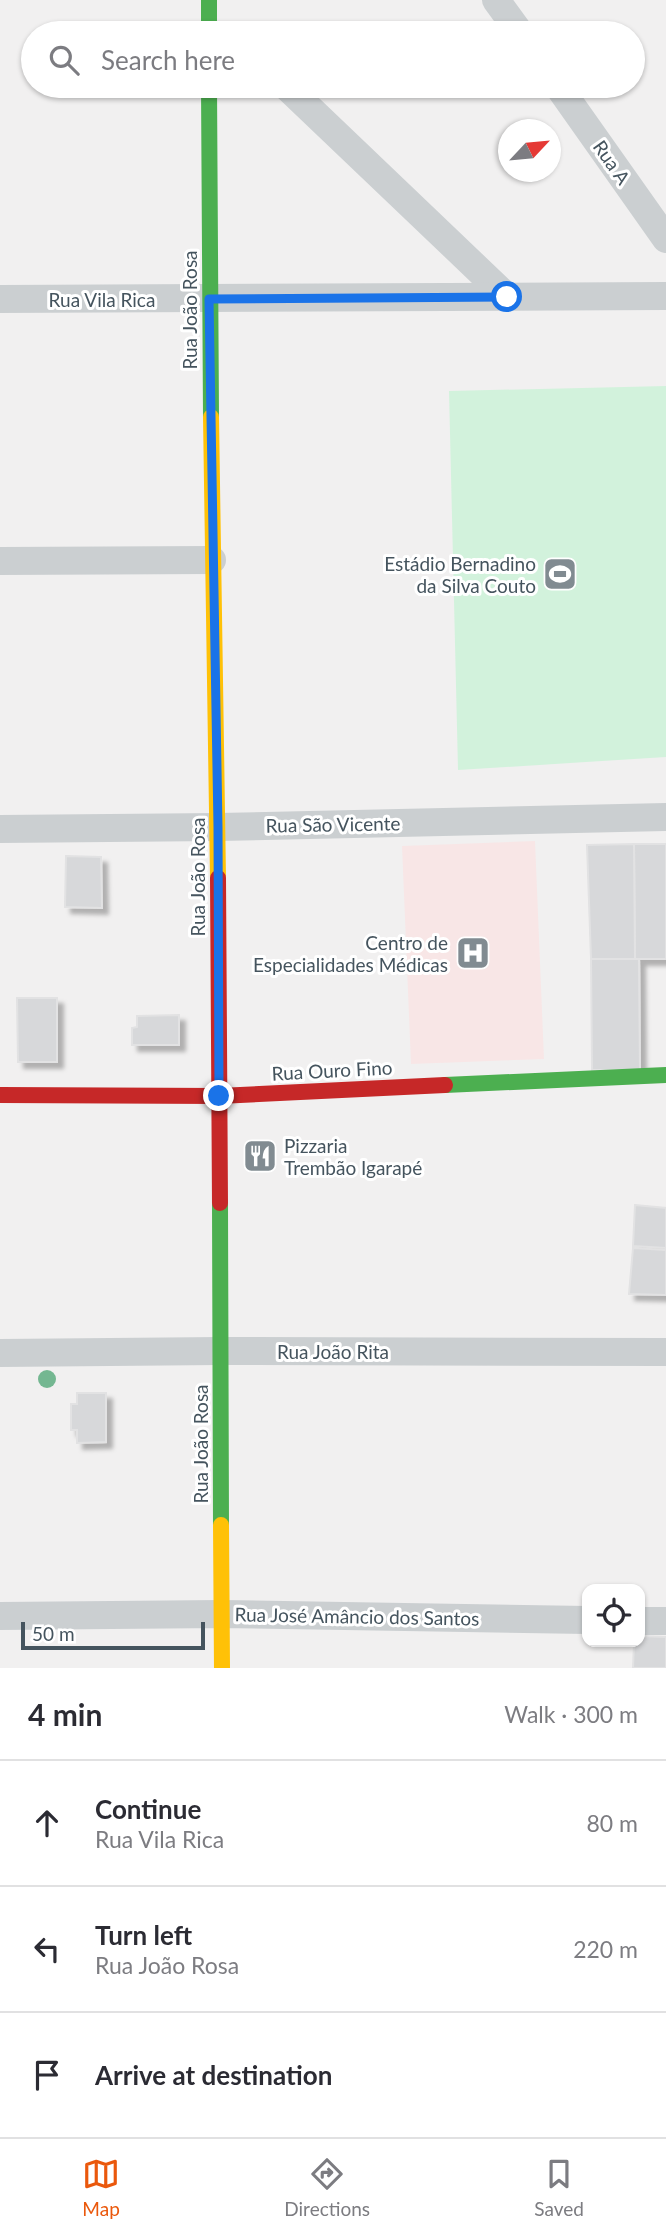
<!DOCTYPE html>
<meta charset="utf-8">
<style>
:root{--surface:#fff;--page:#f2f2f3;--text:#2b2b33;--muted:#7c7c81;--line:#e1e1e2;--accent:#ea580c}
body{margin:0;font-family:Lato,sans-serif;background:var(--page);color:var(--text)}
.controls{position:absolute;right:21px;bottom:21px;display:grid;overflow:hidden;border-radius:14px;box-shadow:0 2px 5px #0004}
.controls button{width:63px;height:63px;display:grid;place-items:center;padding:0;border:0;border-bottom:2px solid var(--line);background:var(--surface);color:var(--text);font:35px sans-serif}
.compass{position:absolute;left:498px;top:119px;width:63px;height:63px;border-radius:50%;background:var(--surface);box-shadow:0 2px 5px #0004;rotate:64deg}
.scale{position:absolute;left:21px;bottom:18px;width:184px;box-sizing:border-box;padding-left:7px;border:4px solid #45545e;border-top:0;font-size:19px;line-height:24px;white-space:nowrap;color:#45545e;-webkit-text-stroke:5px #fff;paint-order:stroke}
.stop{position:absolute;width:21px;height:21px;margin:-16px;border:5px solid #1a73e8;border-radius:50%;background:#fff}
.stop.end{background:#1a73e8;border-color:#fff;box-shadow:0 2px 7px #0008}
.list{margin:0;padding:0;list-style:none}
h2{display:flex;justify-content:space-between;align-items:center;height:91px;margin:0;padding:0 28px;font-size:30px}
h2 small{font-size:23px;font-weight:400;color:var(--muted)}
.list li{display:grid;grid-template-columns:46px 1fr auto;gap:21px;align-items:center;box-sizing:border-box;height:126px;padding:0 28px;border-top:2px solid var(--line)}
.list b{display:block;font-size:26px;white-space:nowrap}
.list p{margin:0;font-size:23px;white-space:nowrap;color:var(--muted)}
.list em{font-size:23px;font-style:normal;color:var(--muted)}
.icon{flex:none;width:38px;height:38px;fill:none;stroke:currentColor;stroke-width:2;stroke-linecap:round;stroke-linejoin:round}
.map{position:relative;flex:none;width:666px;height:1668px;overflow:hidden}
.search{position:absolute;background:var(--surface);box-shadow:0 2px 5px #0004;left:21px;right:21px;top:21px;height:77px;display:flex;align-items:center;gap:18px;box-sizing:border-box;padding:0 24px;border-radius:38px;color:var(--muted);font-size:26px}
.sheet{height:469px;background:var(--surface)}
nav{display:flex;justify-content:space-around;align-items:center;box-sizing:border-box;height:98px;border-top:2px solid var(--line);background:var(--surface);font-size:19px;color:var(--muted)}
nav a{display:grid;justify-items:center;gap:4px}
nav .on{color:var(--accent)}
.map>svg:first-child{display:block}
.medical{fill:#f8e6e6}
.green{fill:#d2f2dc}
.building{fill:#d7d8da;stroke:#e2e2e3;stroke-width:2;filter:url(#shadow)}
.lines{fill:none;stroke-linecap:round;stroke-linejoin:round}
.street{stroke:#cbcfd1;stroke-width:28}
.fast{stroke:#4caf50;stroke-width:16}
.slow{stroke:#ffc107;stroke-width:16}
.jam{stroke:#c62828;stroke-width:16}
.tree{fill:#74b791}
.route{stroke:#1a73e8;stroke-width:9}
.labels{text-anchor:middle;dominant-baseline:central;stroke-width:6;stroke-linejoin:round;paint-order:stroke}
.street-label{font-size:19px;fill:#45545e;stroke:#fff}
.poi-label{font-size:19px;fill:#45545e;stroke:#fff;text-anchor:end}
</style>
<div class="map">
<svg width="666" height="1668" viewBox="0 0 666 1668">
<defs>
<filter id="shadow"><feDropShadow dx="6" dy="6" stdDeviation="2" flood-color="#0004"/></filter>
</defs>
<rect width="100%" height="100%" fill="#f1f0f0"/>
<path class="medical" d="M 535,841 L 544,1059 L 411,1064 L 402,846 Z"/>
<path class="green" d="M 666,386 L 666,757 L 458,770 L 449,391 Z"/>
<g class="building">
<path d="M 634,844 L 666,844 L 666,959 L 635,959 Z"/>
<path d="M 634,844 L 635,959 L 591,959 L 587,845 Z"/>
<path d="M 66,856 L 101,857 L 102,908 L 65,907 Z"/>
<path d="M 591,959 L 639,959 L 640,1070 L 592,1070 Z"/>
<path d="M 17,998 L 57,998 L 57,1062 L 18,1062 Z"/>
<path d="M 179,1015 L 179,1045 L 132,1045 L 132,1028 L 137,1027 L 137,1016 Z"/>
<path d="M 635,1205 L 666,1208 L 666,1248 L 633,1246 Z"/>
<path d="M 633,1248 L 666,1250 L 666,1295 L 629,1294 Z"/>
<path d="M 77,1393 L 106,1393 L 106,1442 L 77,1443 L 77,1430 L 71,1430 L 71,1404 L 77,1404 Z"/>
<path d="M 640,1636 L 666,1637 L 666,1668 L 633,1668 L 634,1642 L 640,1642 Z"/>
</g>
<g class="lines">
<g class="street">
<path d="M 496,0 L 520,33"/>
<path d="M 286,86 L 507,297"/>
<path d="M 558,86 L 666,239"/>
<path d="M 0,299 L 666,296"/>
<path d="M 0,561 L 212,560"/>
<path d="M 0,829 L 218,827 L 666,817"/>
<path d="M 0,1353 L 220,1351 L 666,1352"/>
<path d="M 0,1616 L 222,1614 L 587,1620"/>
<path d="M 640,1621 L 666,1621"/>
</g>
<g class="fast">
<path d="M 209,0 L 209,33"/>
<path d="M 209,86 L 211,417"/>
<path d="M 445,1085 L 666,1075"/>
<path d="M 220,1203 L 221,1525"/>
</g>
<g class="slow">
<path d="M 211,417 L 218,878"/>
<path d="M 221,1525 L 222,1668"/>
</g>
<g class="jam">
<path d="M 218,878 L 220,1203"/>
<path d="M 0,1095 L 219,1096 L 445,1085"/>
</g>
</g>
<circle class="tree" cx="47" cy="1379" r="9"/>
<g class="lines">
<path class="route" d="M 219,1096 L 218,827 L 209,299 L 507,297"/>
</g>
<defs>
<symbol id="stadium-square" viewBox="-11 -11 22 22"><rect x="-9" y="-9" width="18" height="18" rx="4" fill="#818b91" stroke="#fff"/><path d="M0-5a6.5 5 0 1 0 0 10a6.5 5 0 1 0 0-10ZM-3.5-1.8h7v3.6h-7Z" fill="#fff"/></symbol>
<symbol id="hospital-square" viewBox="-11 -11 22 22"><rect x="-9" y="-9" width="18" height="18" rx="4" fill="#818b91" stroke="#fff"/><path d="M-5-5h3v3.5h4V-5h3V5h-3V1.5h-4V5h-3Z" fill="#fff"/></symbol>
<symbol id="restaurant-square" viewBox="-11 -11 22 22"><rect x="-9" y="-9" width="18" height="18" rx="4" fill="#818b91" stroke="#fff"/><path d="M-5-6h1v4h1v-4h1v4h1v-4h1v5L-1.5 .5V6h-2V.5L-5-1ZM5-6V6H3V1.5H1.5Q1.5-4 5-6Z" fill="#fff"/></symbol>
</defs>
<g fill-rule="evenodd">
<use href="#stadium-square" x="541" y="555" width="38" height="38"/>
<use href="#hospital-square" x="454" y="934" width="38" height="38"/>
<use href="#restaurant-square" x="241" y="1137" width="38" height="38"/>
</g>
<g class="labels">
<g class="street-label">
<text transform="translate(612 162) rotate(55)">Rua A</text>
<text x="102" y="299">Rua Vila Rica</text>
<text transform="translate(189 310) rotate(-90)">Rua João Rosa</text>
<text transform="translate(333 824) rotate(-1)">Rua São Vicente</text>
<text transform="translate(197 877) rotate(-90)">Rua João Rosa</text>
<text transform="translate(332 1070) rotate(-3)">Rua Ouro Fino</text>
<text x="333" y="1351">Rua João Rita</text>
<text transform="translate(200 1444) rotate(-90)">Rua João Rosa</text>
<text transform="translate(357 1616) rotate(1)">Rua José Amâncio dos Santos</text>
</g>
<g class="poi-label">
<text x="536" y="563">Estádio Bernadino<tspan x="536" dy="22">da Silva Couto</tspan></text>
<text x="448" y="942">Centro de<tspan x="448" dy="22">Especialidades Médicas</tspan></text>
<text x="284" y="1145" text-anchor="start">Pizzaria<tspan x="284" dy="22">Trembão Igarapé</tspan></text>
</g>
</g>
</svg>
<div class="controls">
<button><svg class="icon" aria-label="locate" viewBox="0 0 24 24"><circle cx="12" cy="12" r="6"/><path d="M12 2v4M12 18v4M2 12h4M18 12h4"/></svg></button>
</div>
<svg class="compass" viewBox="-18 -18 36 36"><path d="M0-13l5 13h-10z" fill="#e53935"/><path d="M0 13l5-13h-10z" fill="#7c7c81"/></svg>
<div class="scale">50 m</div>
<div class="stop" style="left:507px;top:297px"></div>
<div class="stop end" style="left:219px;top:1096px"></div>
<div class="search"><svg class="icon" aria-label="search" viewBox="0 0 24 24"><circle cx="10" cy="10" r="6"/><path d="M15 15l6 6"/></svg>Search here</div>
</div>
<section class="sheet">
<h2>4 min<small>Walk · 300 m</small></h2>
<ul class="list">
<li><svg class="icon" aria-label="ahead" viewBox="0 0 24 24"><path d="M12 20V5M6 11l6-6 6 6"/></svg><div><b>Continue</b><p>Rua Vila Rica</p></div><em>80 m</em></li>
<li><svg class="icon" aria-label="left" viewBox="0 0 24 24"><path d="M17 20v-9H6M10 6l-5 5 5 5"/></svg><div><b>Turn left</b><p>Rua João Rosa</p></div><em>220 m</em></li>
<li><svg class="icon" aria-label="arrive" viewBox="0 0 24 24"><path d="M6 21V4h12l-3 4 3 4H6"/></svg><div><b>Arrive at destination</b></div></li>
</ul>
</section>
<nav>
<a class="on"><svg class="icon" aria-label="map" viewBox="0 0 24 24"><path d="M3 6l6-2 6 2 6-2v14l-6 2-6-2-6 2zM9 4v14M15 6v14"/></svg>Map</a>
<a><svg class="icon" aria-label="directions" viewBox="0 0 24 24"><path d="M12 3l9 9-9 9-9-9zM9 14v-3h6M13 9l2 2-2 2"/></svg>Directions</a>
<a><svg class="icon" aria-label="saved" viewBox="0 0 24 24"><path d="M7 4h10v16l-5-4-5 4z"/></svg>Saved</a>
</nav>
